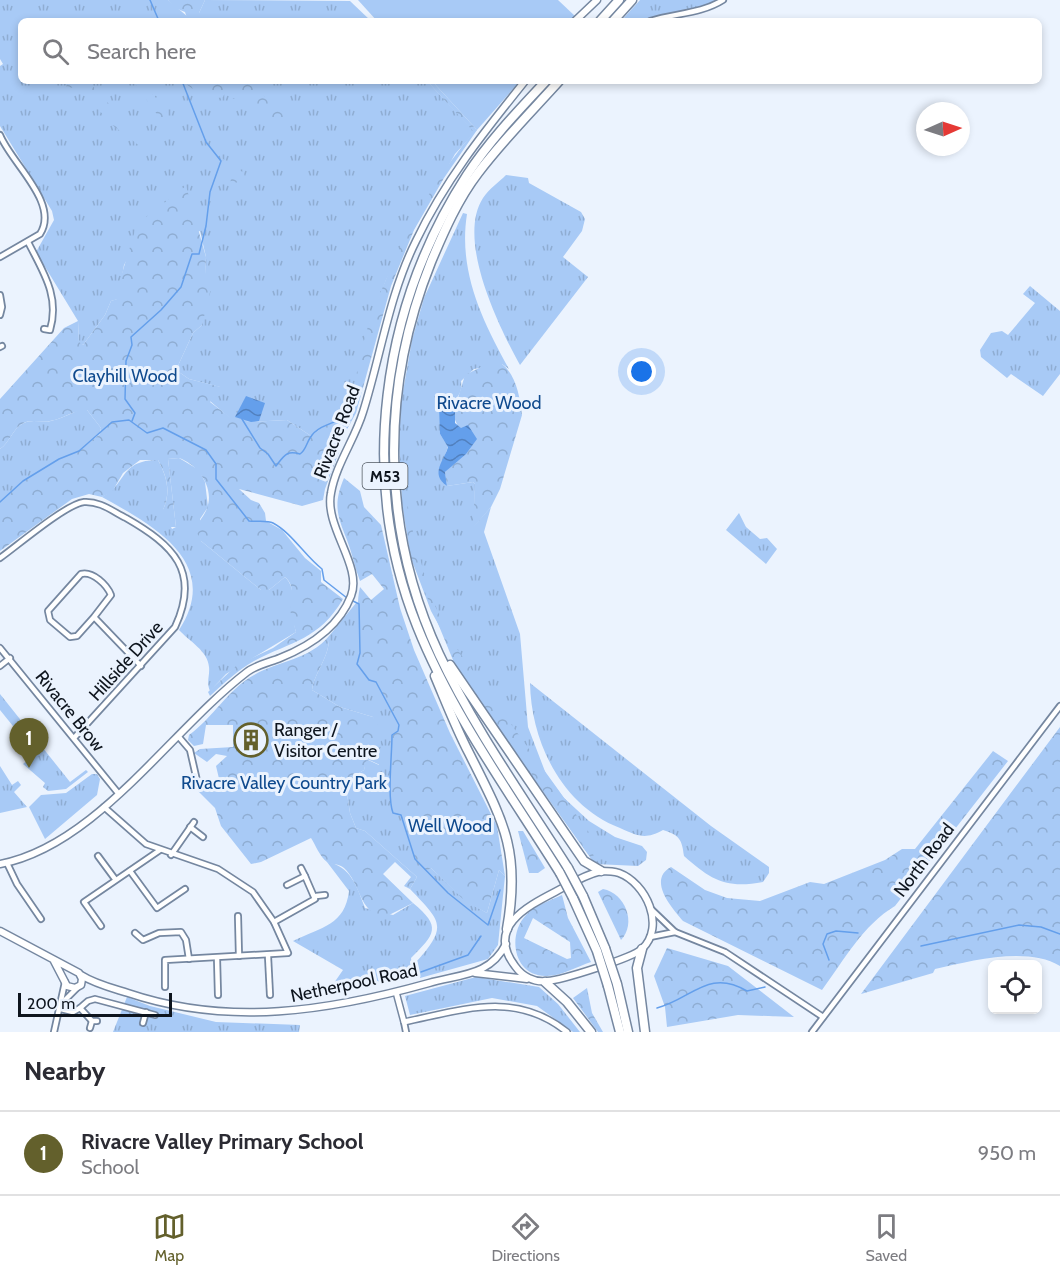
<!DOCTYPE html>
<style>
:root{--surface:#fff;--page:#f2f2f3;--text:#2b2b33;--muted:#7c7c81;--line:#e1e1e2;--accent:#63602c}
body{margin:0;font-family:Cabin,sans-serif;background:var(--page);color:var(--text)}
.controls{position:absolute;right:18px;bottom:18px;display:grid;overflow:hidden;border-radius:9px;box-shadow:0 3px 9px #0003}
.controls button{width:54px;height:54px;display:grid;place-items:center;padding:0;border:0;border-bottom:2px solid var(--line);background:var(--surface);color:var(--text);font:30px sans-serif}
.compass{position:absolute;left:916px;top:102px;width:54px;height:54px;border-radius:50%;background:var(--surface);box-shadow:0 3px 9px #0003;rotate:87deg}
.scale{position:absolute;left:18px;bottom:15px;width:154px;box-sizing:border-box;padding-left:6px;border:3px solid #0e151e;border-top:0;font-size:16px;line-height:21px;white-space:nowrap;color:#0e151e;-webkit-text-stroke:4px #ebf3fe;paint-order:stroke}
.you{position:absolute;left:642px;top:372px;width:21px;height:21px;margin:-15px;border:4px solid #fff;border-radius:50%;background:#1a73e8;box-shadow:0 0 0 9px #1a73e833}
.badge{display:grid;place-items:center;width:39px;height:39px;border-radius:50%;background:var(--accent);color:#fff;font-size:20px;font-weight:700}
.pin{position:absolute;translate:-50% -50px;filter:drop-shadow(0 2px 3px #0008)}
.pin::after{content:'';position:absolute;top:32px;width:21px;height:18px;background:inherit;clip-path:polygon(0 0,100% 0,50% 100%)}
.list{margin:0;padding:0;list-style:none}
h2{display:flex;justify-content:space-between;align-items:center;height:78px;margin:0;padding:0 24px;font-size:26px}
h2 small{font-size:20px;font-weight:400;color:var(--muted)}
.list li{display:grid;grid-template-columns:39px 1fr auto;gap:18px;align-items:center;box-sizing:border-box;height:84px;padding:0 24px;border-top:2px solid var(--line)}
.list b{display:block;font-size:22px;white-space:nowrap}
.list p{margin:0;font-size:20px;white-space:nowrap;color:var(--muted)}
.list em{font-size:20px;font-style:normal;color:var(--muted)}
.icon{flex:none;width:33px;height:33px;fill:none;stroke:currentColor;stroke-width:2;stroke-linecap:round;stroke-linejoin:round}
.map{position:relative;flex:none;width:1060px;height:1032px;overflow:hidden}
.search{position:absolute;background:var(--surface);box-shadow:0 3px 9px #0003;left:18px;right:18px;top:18px;height:66px;display:flex;align-items:center;gap:15px;box-sizing:border-box;padding:0 21px;border-radius:9px;color:var(--muted);font-size:22px}
.sheet{height:162px;background:var(--surface)}
nav{display:flex;justify-content:space-around;align-items:center;box-sizing:border-box;height:84px;border-top:2px solid var(--line);background:var(--surface);font-size:16px;color:var(--muted)}
nav a{display:grid;justify-items:center;gap:3px}
nav .on{color:var(--accent)}
.map>svg:first-child{display:block}
.grass{fill:url(#grass-tufts)}
.forest{fill:url(#forest-crowns);fill-rule:evenodd}
.park{fill:#a8caf6}
.water{fill:url(#water-waves)}
.lines{fill:none;stroke-linecap:round;stroke-linejoin:round}
.stream{stroke:#649feb;stroke-width:1.5}
.minor-casing{stroke:#7587a0;stroke-width:8}
.tertiary-casing{stroke:#7587a0;stroke-width:8}
.secondary-casing{stroke:#7587a0;stroke-width:9}
.motorway-casing{stroke:#7587a0;stroke-width:11}
.minor{stroke:#fff;stroke-width:4.5}
.tertiary{stroke:#fff;stroke-width:5}
.secondary{stroke:#fff;stroke-width:6}
.motorway{stroke:#fff;stroke-width:8}
.motorway-bridge-casing{stroke:#7587a0;stroke-width:11;stroke-linecap:butt}
.motorway-bridge{stroke:#fff;stroke-width:8}
.labels{text-anchor:middle;dominant-baseline:central;stroke-width:6;stroke-linejoin:round;paint-order:stroke}
.shield{fill:#ebf3fe;stroke:#505861;stroke-width:1.5}
.shield-label{font-size:16px;font-weight:bold;fill:#0e151e}
.park-label{font-size:18px;fill:#0f4a8e;stroke:#ebf3fe}
.street-label{font-size:18px;fill:#0e151e;stroke:#ebf3fe}
.poi-label{font-size:18px;fill:#0e151e;stroke:#ebf3fe;text-anchor:start}
</style>
<div class="map">
<svg width="1060" height="1032" viewBox="0 0 1060 1032">
<defs>
<pattern id="grass-tufts" width="24" height="20" patternUnits="userSpaceOnUse" patternTransform="scale(1.5)"><rect width="24" height="20" fill="#a8caf6"/><path d="M3 7l-1-3M5 7V3M7 7l1-3M15 17l-1-3M17 17v-4M19 17l1-3" fill="none" stroke="#8fadd2"/></pattern>
<pattern id="forest-crowns" width="20" height="18" patternUnits="userSpaceOnUse" patternTransform="scale(1.5)"><rect width="20" height="18" fill="#a8caf6"/><path d="M2 6a3 3 0 1 1 6 0M12 15a3 3 0 1 1 6 0" fill="none" stroke="#8fadd2"/></pattern>
<pattern id="water-waves" width="16" height="10" patternUnits="userSpaceOnUse" patternTransform="scale(1.5)"><rect width="16" height="10" fill="#649feb"/><path d="M0 5q4-4 8 0t8 0" fill="none" stroke="#5180be"/></pattern>
</defs>
<rect width="100%" height="100%" fill="#ebf3fe"/>
<g class="grass">
<path d="M 0,0 L 168,0 L 188,17 L 188,21 L 21,21 L 21,81 L 427,81 L 475,132 L 455,154 L 386,280 L 370,322 L 353,396 L 345,418 L 324,426 L 311,436 L 287,420 L 251,422 L 231,419 L 210,401 L 220,387 L 189,379 L 176,370 L 193,333 L 202,325 L 206,257 L 200,231 L 129,256 L 124,265 L 118,299 L 111,301 L 105,315 L 83,345 L 79,343 L 78,321 L 36,252 L 54,220 L 52,211 L 0,126 L 0,66 L 3,64 L 0,59 Z"/>
<path d="M 205,0 L 350,1 L 371,21 L 199,21 L 199,13 Z"/>
<path d="M 640,0 L 721,0 C 694,19 654,21 621,21 Z"/>
<path d="M 506,175 L 528,178 L 529,183 L 581,212 L 585,219 L 582,231 L 563,257 L 588,277 L 520,365 C 499,327 456,240 483,198 C 489,189 499,182 506,175 Z"/>
<path d="M 463,213 L 467,214 C 458,271 482,320 509,369 L 502,364 L 474,369 L 461,381 C 463,397 454,399 445,408 L 440,406 L 440,434 L 448,446 C 445,460 431,475 447,486 L 473,482 L 475,484 L 474,526 L 491,507 L 484,532 L 520,634 L 528,727 L 546,774 L 563,797 L 589,821 L 615,837 L 642,846 L 647,852 L 646,860 L 638,866 L 595,864 L 490,718 L 431,611 L 411,558 L 402,502 L 399,445 L 401,403 L 412,340 L 424,298 Z"/>
<path d="M 1030,286 L 1060,311 L 1060,374 L 1043,396 L 1011,374 L 1007,378 L 981,357 L 980,350 L 991,333 L 1002,331 L 1008,335 L 1035,303 L 1023,294 Z"/>
<path d="M 79,410 L 87,410 L 101,428 L 100,433 L 79,451 L 59,459 L 23,481 L 0,502 L 0,449 C 10,442 12,430 22,424 C 32,418 41,423 51,421 C 60,419 70,414 79,410 Z"/>
<path d="M 179,458 L 199,470 L 205,482 L 208,507 L 200,519 L 201,541 L 261,590 L 269,590 L 285,577 C 298,589 291,615 296,632 L 226,674 L 210,691 C 206,682 210,676 209,667 C 208,651 189,641 179,630 C 223,562 152,525 102,497 C 127,485 119,460 158,460 C 167,477 171,492 163,510 L 172,529 L 176,527 L 168,459 Z"/>
<path d="M 739,513 L 746,527 L 760,539 L 767,538 L 777,549 L 766,564 L 726,530 Z"/>
<path d="M 356,603 L 359,604 L 360,653 L 357,664 L 376,682 L 399,725 L 390,803 L 401,815 L 415,859 L 431,868 L 466,901 L 487,913 L 499,870 L 505,876 L 498,945 L 488,959 L 420,978 L 417,961 C 449,925 440,921 410,889 L 417,877 L 365,831 L 356,828 L 350,813 L 345,781 L 364,770 L 366,759 L 379,765 L 373,717 L 340,707 L 312,690 C 315,671 330,657 329,636 Z"/>
<path d="M 530,683 L 711,826 L 769,867 L 769,873 L 763,882 C 726,889 711,880 684,856 C 682,840 680,835 663,830 C 645,840 638,836 620,828 C 562,806 531,742 530,683 Z"/>
<path d="M 0,694 L 70,782 L 86,770 L 88,772 L 66,789 L 48,791 L 43,787 L 45,783 L 23,764 L 29,759 L 15,743 L 21,736 L 0,710 Z"/>
<path d="M 0,766 L 12,785 L 18,781 L 21,785 L 14,792 L 27,807 L 0,813 Z"/>
<path d="M 92,774 L 97,774 L 100,779 L 97,795 L 45,839 L 29,807 L 41,795 L 66,793 Z"/>
<path d="M 327,862 C 351,866 357,887 365,908 L 393,915 L 413,903 C 442,927 435,934 411,958 L 413,973 L 327,993 L 343,970 L 293,941 C 322,927 345,925 349,891 Z"/>
<path d="M 476,977 L 539,987 L 558,1004 L 580,1032 L 573,1032 L 537,1006 L 492,998 L 410,1015 L 405,996 Z"/>
<path d="M 127,997 L 150,1006 L 216,1022 L 300,1025 L 299,1032 L 113,1032 Z"/>
</g>
<g class="forest">
<path d="M 168,0 L 205,0 L 199,13 L 199,21 L 188,21 L 185,12 L 175,8 Z"/>
<path d="M 68,81 L 88,81 L 109,104 L 115,118 L 125,129 L 146,146 L 145,150 L 111,124 L 81,89 L 66,87 Z"/>
<path d="M 133,81 L 140,81 C 149,94 171,106 169,124 L 164,124 Z"/>
<path d="M 183,81 L 222,81 L 227,88 L 223,97 C 208,101 194,91 183,81 Z"/>
<path d="M 246,81 L 291,118 L 286,125 L 282,125 L 243,99 L 233,99 L 230,81 Z"/>
<path d="M 427,81 L 432,81 L 477,130 L 444,178 L 414,230 L 391,286 L 356,413 L 336,449 L 339,452 L 325,489 L 323,500 L 302,506 L 239,489 L 251,500 L 259,503 L 265,513 L 266,521 L 282,530 L 305,558 L 321,571 L 321,582 L 343,599 C 319,640 292,641 254,661 C 237,671 224,683 210,696 L 208,692 L 237,665 L 273,648 L 296,632 C 294,624 290,614 290,606 C 291,594 295,586 285,577 L 269,590 L 261,590 L 201,541 L 195,529 C 198,522 205,515 207,508 C 215,487 197,464 179,458 L 168,459 L 176,527 L 169,527 L 160,515 C 172,496 168,478 158,460 L 140,460 L 123,473 L 112,492 L 102,497 L 89,494 L 72,499 L 0,551 L 0,502 L 23,481 L 59,459 L 79,451 L 100,434 L 101,428 L 87,410 C 73,410 63,419 50,421 C 40,423 31,418 22,424 C 12,430 10,442 0,449 L 0,399 L 64,328 L 78,321 L 79,342 L 83,345 L 105,315 L 111,301 L 117,299 L 120,280 L 137,224 L 186,186 L 206,257 L 205,281 L 212,284 L 202,325 L 193,333 L 176,370 L 189,379 L 221,387 L 210,402 L 231,418 L 251,422 L 287,420 L 311,436 L 324,426 L 345,418 C 356,387 359,352 370,320 C 394,254 428,185 474,132 Z"/>
<path d="M 220,157 L 244,173 L 245,178 L 230,186 L 232,170 Z"/>
<path d="M 487,364 L 502,364 C 516,375 520,397 522,415 L 500,489 L 491,507 L 473,528 L 475,484 L 473,482 L 447,486 L 445,472 L 468,448 L 450,409 L 445,408 L 458,398 L 465,375 Z"/>
<path d="M 344,478 L 360,491 L 364,507 L 381,525 L 400,608 L 414,650 L 450,733 L 497,826 L 505,876 L 499,870 L 487,913 L 466,902 L 431,868 L 426,871 L 415,859 L 401,815 L 393,813 C 387,797 392,756 392,735 L 398,731 L 399,725 L 376,682 L 369,680 L 357,664 C 363,639 354,612 360,587 L 371,600 L 384,589 L 372,574 L 360,581 C 355,568 352,553 347,540 C 337,515 333,504 344,478 Z"/>
<path d="M 402,502 L 407,502 L 414,537 L 431,598 L 457,649 L 598,845 L 593,853 L 595,864 L 455,665 L 411,558 Z"/>
<path d="M 329,636 C 330,657 315,671 312,690 L 340,707 L 373,717 L 381,732 L 380,765 L 367,759 L 364,770 L 345,781 L 350,813 L 356,828 L 365,831 L 417,877 L 410,889 L 404,886 L 411,877 L 395,862 L 383,874 L 413,903 L 383,918 C 358,910 361,884 344,868 C 339,863 331,865 327,862 C 320,857 315,844 311,838 L 261,862 L 251,864 L 221,826 L 215,808 L 198,791 L 207,784 L 212,789 L 221,787 L 216,766 L 227,756 L 216,754 L 207,762 L 194,753 L 200,749 L 233,747 L 233,725 L 206,725 L 203,744 L 194,746 L 188,740 L 189,735 C 213,718 228,689 254,675 C 280,660 309,660 329,636 Z"/>
<path d="M 1060,727 L 1060,966 C 1027,946 971,961 935,969 L 933,973 L 861,994 Z"/>
<path d="M 993,751 L 1008,761 L 895,906 C 863,925 844,960 822,990 L 683,921 C 672,908 647,880 671,867 L 705,890 L 727,898 L 760,901 L 810,882 L 824,884 L 885,860 L 902,849 L 915,849 Z"/>
<path d="M 518,831 L 523,831 L 545,868 L 538,873 L 529,873 Z"/>
<path d="M 603,889 C 625,893 637,923 621,940 L 598,892 Z"/>
<path d="M 562,895 L 568,918 L 591,962 C 578,966 561,976 547,976 C 513,977 507,935 526,915 C 534,906 551,900 562,895 ZM 533,918 L 570,942 L 571,958 L 567,959 L 524,938 Z"/>
<path d="M 667,948 L 728,966 L 794,1017 L 738,1015 L 667,1027 L 665,1007 L 654,976 Z"/>
<path d="M 587,988 L 592,1013 L 603,1032 L 598,1032 L 573,998 Z"/>
</g>
<g class="park">
<path d="M 358,0 L 558,0 L 576,17 L 572,21 L 377,21 Z"/>
<path d="M 432,81 L 520,81 L 477,130 Z"/>
</g>
<g class="water">
<path d="M 246,396 L 265,403 L 259,421 L 251,422 L 235,417 Z"/>
<path d="M 439,406 L 450,409 L 455,407 L 455,423 L 461,428 L 468,425 L 477,439 L 466,454 L 445,472 L 447,486 C 429,474 445,459 448,447 L 440,434 Z"/>
</g>
<g class="lines">
<g class="stream">
<path d="M 150,0 L 159,21"/>
<path d="M 242,419 L 260,448 L 268,454 L 276,466 C 284,456 286,450 300,454 C 306,450 306,444 310,438 C 317,426 333,423 345,418"/>
<path d="M 132,421 L 135,413 L 125,399 L 126,361 L 132,345 L 131,337 L 161,310 L 181,287 L 192,254 L 199,254 L 206,226 L 210,192 L 221,161 L 206,142 L 182,81"/>
<path d="M 0,502 L 23,481 L 59,459 L 79,451 L 112,422 L 129,420 L 147,433 L 163,428 L 206,450 L 216,464 L 216,479 L 249,521 C 257,522 267,520 273,523 C 292,533 305,556 322,569 L 324,580 L 347,598"/>
<path d="M 351,600 L 359,604 L 360,653 L 357,664 L 369,680 L 376,682 L 399,725 L 398,731 L 392,735 C 392,756 387,797 393,813 L 401,815 L 415,859 L 448,893 L 488,925 L 500,890"/>
<path d="M 921,946 L 1019,925 L 1041,927 L 1060,934"/>
<path d="M 829,960 L 823,944 L 827,934 L 836,931 L 858,933"/>
<path d="M 421,972 L 468,955 L 481,936"/>
<path d="M 363,984 L 411,974"/>
<path d="M 657,1008 C 692,999 708,968 747,991 L 765,987"/>
</g>
<defs>
<g id="minor">
<path d="M 650,21 C 675,13 701,14 723,0"/>
<path d="M 0,135 C 11,163 60,203 40,234 L 0,257"/>
<path d="M 28,242 C 43,272 60,296 50,330 L 44,329"/>
<path d="M 0,295 L 2,307 L 0,315"/>
<path d="M 0,347 L 2,346"/>
<path d="M 0,558 C 17,546 66,504 84,502 C 100,501 112,511 126,518 C 173,545 201,571 175,627 L 74,738"/>
<path d="M 94,617 L 77,636 L 70,637 L 50,620 L 48,611 L 81,574 C 93,571 107,585 111,595 L 94,617 L 141,666"/>
<path d="M 0,648 L 118,793"/>
<path d="M 0,666 L 10,658"/>
<path d="M 178,736 L 190,750 L 198,785"/>
<path d="M 104,807 L 146,844 L 218,869 L 253,892 L 274,922 L 288,953 L 165,960 L 165,987"/>
<path d="M 190,827 L 203,837"/>
<path d="M 171,855 L 194,822"/>
<path d="M 98,856 L 115,879"/>
<path d="M 7,863 L 17,884 L 41,919"/>
<path d="M 301,868 L 305,876"/>
<path d="M 130,871 L 157,908 L 185,889"/>
<path d="M 316,896 L 325,895"/>
<path d="M 651,909 L 675,932 L 725,952 L 823,1017"/>
<path d="M 238,916 L 239,956"/>
<path d="M 274,922 L 315,899 L 305,876 L 287,885"/>
<path d="M 101,926 L 84,902 L 160,850"/>
<path d="M 135,933 L 143,940 L 159,933 L 181,932 L 186,940 L 189,959"/>
<path d="M 650,937 L 675,932"/>
<path d="M 268,956 L 270,995"/>
<path d="M 217,958 L 218,995"/>
<path d="M 63,1002 L 78,987"/>
<path d="M 80,1008 L 88,1001 L 95,999 L 155,1015"/>
<path d="M 61,1009 L 73,1012 L 80,1008 L 92,1021"/>
<path d="M 404,1022 L 406,1032"/>
<path d="M 143,1023 L 146,1012"/>
<path d="M 90,1028 L 92,1021 L 97,1021"/>
<path d="M 54,1032 L 65,982"/>
<path d="M 812,1032 L 1060,706"/>
</g>
<path id="tertiary" d="M 396,992 L 404,1022 C 463,1010 515,990 567,1032"/>
<g id="secondary">
<path d="M 575,21 L 597,0"/>
<path d="M 0,864 C 96,846 171,730 247,672 C 256,665 270,662 280,658 C 310,646 339,627 351,596 C 363,566 324,527 331,493 C 336,464 355,439 363,412 C 381,355 389,295 416,241 C 444,182 484,132 525,81"/>
<path d="M 601,871 C 606,871 613,871 619,873 C 646,883 666,926 642,949 C 632,958 562,980 547,981 C 534,983 522,976 515,966 C 486,928 526,907 555,892 C 570,884 584,875 601,871 Z"/>
<path d="M 0,931 L 79,973 L 82,979 L 81,985 L 75,988 L 67,986 L 54,961"/>
<path d="M 475,973 L 527,979"/>
<path d="M 81,975 C 95,984 112,988 128,993 C 229,1027 329,1011 429,983 C 461,974 490,976 506,944"/>
</g>
<g id="motorway">
<path d="M 600,21 L 619,0"/>
<path d="M 613,21 L 632,0"/>
<path d="M 546,81 C 518,111 490,140 467,175 C 381,308 358,478 417,626 C 452,714 510,793 560,873"/>
<path d="M 559,81 C 532,111 502,141 478,173 C 458,199 444,231 431,262 C 380,389 381,529 439,654 C 473,727 525,800 568,868"/>
<path d="M 450,665 L 584,861 L 601,871"/>
<path d="M 435,676 C 446,702 456,728 469,753 C 503,821 521,850 507,929"/>
<path d="M 583,896 L 605,948"/>
<path d="M 573,898 L 597,951"/>
<path d="M 642,949 L 637,968 L 645,1032"/>
<path d="M 545,982 L 567,1002 L 591,1032"/>
<path d="M 617,984 L 628,1032"/>
<path d="M 608,986 L 620,1032"/>
</g>
</defs>
<use href="#minor" class="minor-casing"/>
<use href="#tertiary" class="tertiary-casing"/>
<use href="#secondary" class="secondary-casing"/>
<use href="#motorway" class="motorway-casing"/>
<use href="#minor" class="minor"/>
<use href="#tertiary" class="tertiary"/>
<use href="#secondary" class="secondary"/>
<use href="#motorway" class="motorway"/>
<defs>
<g id="motorway-bridge">
<path d="M 568,868 L 583,896"/>
<path d="M 560,873 L 573,898"/>
<path d="M 605,948 L 617,984"/>
<path d="M 597,951 L 608,986"/>
</g>
</defs>
<use href="#motorway-bridge" class="motorway-bridge-casing"/>
<use href="#motorway-bridge" class="motorway-bridge"/>
</g>
<defs>
<symbol id="building-ring" viewBox="-11 -11 22 22"><circle r="9.5" fill="#ebf3fe" stroke="#63602c" stroke-width="1.5"/><path d="M-4-6H4V6H1V3H-1V6H-4ZM-2.5-4.3h1.7v1.8h-1.7ZM.8-4.3h1.7v1.8H.8ZM-2.5-1h1.7V.8h-1.7ZM.8-1h1.7V.8H.8Z" fill="#63602c"/></symbol>
</defs>
<g fill-rule="evenodd">
<use href="#building-ring" x="232" y="721" width="38" height="38"/>
</g>
<g class="labels">
<rect class="shield" x="362.5" y="463" width="45" height="26" rx="4.5"/>
<g class="shield-label">
<text x="385" y="476">M53</text>
</g>
<g class="park-label">
<text x="125" y="376">Clayhill Wood</text>
<text x="489" y="403">Rivacre Wood</text>
<text x="284" y="783">Rivacre Valley Country Park</text>
<text x="450" y="826">Well Wood</text>
</g>
<g class="street-label">
<text transform="translate(337 432) rotate(-69)">Rivacre Road</text>
<text transform="translate(126 661) rotate(-48)">Hillside Drive</text>
<text transform="translate(70 711) rotate(51)">Rivacre Brow</text>
<text transform="translate(924 860) rotate(-53)">North Road</text>
<text transform="translate(354 983) rotate(-12)">Netherpool Road</text>
</g>
<g class="poi-label">
<text x="274" y="730">Ranger /<tspan x="274" dy="21">Visitor Centre</tspan></text>
</g>
</g>
</svg>
<div class="controls">
<button><svg class="icon" aria-label="locate" viewBox="0 0 24 24"><circle cx="12" cy="12" r="6"/><path d="M12 2v4M12 18v4M2 12h4M18 12h4"/></svg></button>
</div>
<svg class="compass" viewBox="-18 -18 36 36"><path d="M0-13l5 13h-10z" fill="#e53935"/><path d="M0 13l5-13h-10z" fill="#7c7c81"/></svg>
<div class="scale">200 m</div>
<div class="you"></div>
<div class="pin badge" style="left:29px;top:768px">1</div>
<div class="search"><svg class="icon" aria-label="search" viewBox="0 0 24 24"><circle cx="10" cy="10" r="6"/><path d="M15 15l6 6"/></svg>Search here</div>
</div>
<section class="sheet">
<h2>Nearby<small></small></h2>
<ul class="list">
<li><span class="badge">1</span><div><b>Rivacre Valley Primary School</b><p>School</p></div><em>950 m</em></li>
</ul>
</section>
<nav>
<a class="on"><svg class="icon" aria-label="map" viewBox="0 0 24 24"><path d="M3 6l6-2 6 2 6-2v14l-6 2-6-2-6 2zM9 4v14M15 6v14"/></svg>Map</a>
<a><svg class="icon" aria-label="directions" viewBox="0 0 24 24"><path d="M12 3l9 9-9 9-9-9zM9 14v-3h6M13 9l2 2-2 2"/></svg>Directions</a>
<a><svg class="icon" aria-label="saved" viewBox="0 0 24 24"><path d="M7 4h10v16l-5-4-5 4z"/></svg>Saved</a>
</nav>
